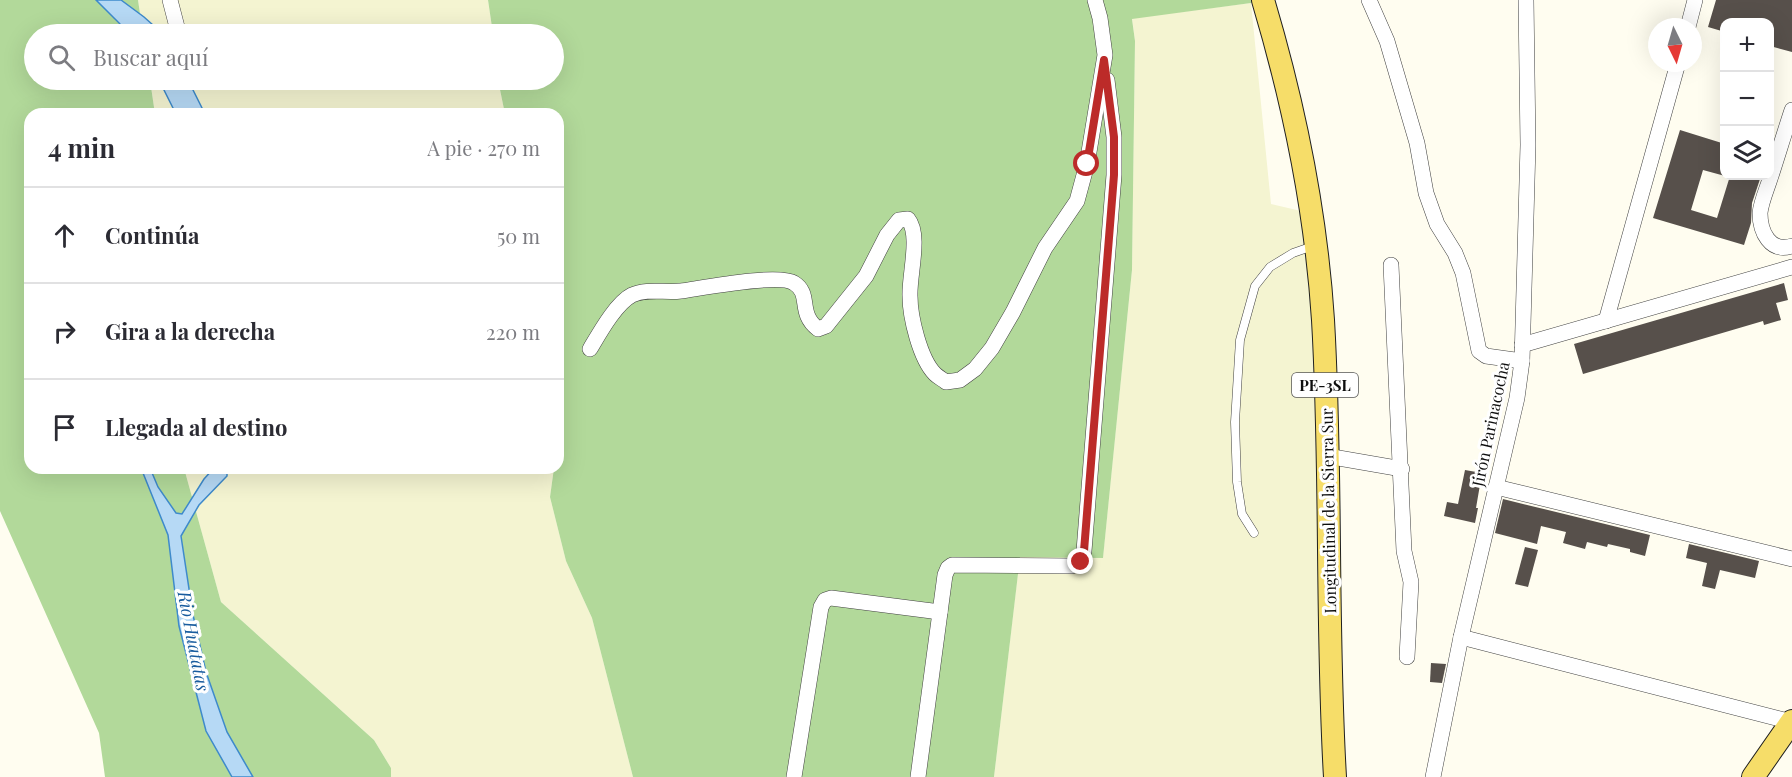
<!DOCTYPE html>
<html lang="es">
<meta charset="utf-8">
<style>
:root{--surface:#fff;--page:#f7f7f7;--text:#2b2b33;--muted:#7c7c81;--line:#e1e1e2}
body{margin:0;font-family:"Playfair Display",serif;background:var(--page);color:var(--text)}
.controls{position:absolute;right:18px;top:18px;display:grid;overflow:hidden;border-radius:12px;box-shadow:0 6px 24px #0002}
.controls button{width:54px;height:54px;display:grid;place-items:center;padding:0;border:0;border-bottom:2px solid var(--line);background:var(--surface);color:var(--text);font:30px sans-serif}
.compass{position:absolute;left:1648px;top:18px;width:54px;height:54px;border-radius:50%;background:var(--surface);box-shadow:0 6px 24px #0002;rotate:175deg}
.stop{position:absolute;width:18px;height:18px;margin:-14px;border:4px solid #bc2b29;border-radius:50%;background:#fff}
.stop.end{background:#bc2b29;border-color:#fff;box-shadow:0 2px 6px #0008}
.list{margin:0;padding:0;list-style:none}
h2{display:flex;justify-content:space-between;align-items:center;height:78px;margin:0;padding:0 24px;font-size:26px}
h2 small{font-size:20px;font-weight:400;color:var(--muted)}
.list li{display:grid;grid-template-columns:39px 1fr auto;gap:18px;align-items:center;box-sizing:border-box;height:96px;padding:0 24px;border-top:2px solid var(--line)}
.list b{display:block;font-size:22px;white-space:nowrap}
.list em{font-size:20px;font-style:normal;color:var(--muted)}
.icon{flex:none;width:33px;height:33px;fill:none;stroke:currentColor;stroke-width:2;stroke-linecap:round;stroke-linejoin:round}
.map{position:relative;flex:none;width:1792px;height:777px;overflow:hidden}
.search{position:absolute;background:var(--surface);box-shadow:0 6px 24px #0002;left:24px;top:24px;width:540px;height:66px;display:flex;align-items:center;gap:15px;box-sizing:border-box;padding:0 21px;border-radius:33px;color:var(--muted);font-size:22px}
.panel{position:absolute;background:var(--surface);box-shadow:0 6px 24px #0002;left:24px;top:108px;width:540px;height:366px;border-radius:18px}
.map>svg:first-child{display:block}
.farmland{fill:#f4f4d1}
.forest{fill:#b2d99a}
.water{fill:#b6d9f5;stroke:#3e8acb;stroke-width:1.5}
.building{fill:#57504b}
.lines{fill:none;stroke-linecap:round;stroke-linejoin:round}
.service-casing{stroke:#414141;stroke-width:9}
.minor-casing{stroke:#414141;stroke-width:16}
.primary-casing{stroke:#1f1f1f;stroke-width:24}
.service{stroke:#fff;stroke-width:8}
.minor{stroke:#fff;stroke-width:15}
.primary{stroke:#f6dd69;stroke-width:22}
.route{stroke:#bc2b29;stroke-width:8}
.labels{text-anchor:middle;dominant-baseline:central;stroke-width:6;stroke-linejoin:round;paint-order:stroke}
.shield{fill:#fff;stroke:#565656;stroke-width:1.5}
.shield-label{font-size:15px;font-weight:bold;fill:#0e0e0e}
.street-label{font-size:16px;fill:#0e0e0e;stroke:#fff}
.water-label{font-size:18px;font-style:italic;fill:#195c9e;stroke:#fff}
</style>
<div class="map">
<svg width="1792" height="777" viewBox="0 0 1792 777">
<rect width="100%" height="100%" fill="#fffdf0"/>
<g class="farmland">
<path d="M 138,0 L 488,0 L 493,34 L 143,34 Z"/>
<path d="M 1251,3 L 1271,204 L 1318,215 L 1330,777 L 994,777 L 1020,556 L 1103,557 L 1132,270 L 1135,41 L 1132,18 Z"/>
<path d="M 150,80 L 498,80 L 505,114 L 155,114 Z"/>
<path d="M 184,468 L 554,468 L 550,497 L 566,561 L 592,618 L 633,777 L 391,777 L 391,768 L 374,740 L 221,602 Z"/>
</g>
<g class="forest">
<path d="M 0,0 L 138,0 L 143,34 L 34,34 L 34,80 L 150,80 L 155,114 L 30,114 L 30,468 L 184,468 L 221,602 L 374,740 L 391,768 L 391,777 L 105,777 L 99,733 L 0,511 Z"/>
<path d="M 488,0 L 1255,0 L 1251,3 L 1132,19 L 1135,41 L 1132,270 L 1103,558 L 1020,557 L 994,777 L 633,777 L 592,618 L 566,561 L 550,497 L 554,468 L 558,468 L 558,439 L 561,419 L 558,388 L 558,114 L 505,114 L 498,80 L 554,80 L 554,34 L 493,34 Z"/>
</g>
<g class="water">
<path d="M 96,0 L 121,0 L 144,17 L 163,34 L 135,34 L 120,24 Z"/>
<path d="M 159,80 L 188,80 L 205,114 L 176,114 Z"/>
<path d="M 141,468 L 150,468 L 158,487 L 176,513 L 182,514 L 204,479 L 214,468 L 227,468 L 227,476 L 199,505 L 181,536 L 193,615 L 206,672 L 227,732 L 253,777 L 232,777 L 206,731 L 179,626 L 168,535 Z"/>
</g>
<g class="building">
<path d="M 1716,0 L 1792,0 L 1792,52 L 1770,46 L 1770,22 L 1725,22 L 1725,32 L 1708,27 Z"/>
<path d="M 1680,130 L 1725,144 L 1725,176 L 1703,170 L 1691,210 L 1717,218 L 1730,176 L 1761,176 L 1752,203 L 1751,223 L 1744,245 L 1653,218 Z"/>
<path d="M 1784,283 L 1788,300 L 1776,303 L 1781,320 L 1764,325 L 1763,321 L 1583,374 L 1574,344 Z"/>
<path d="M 1465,470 L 1482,473 L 1476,508 L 1478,508 L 1475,523 L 1444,516 L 1447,502 L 1458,504 Z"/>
<path d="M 1503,499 L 1650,535 L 1645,556 L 1630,552 L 1630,549 L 1608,544 L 1607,547 L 1587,542 L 1585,549 L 1563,543 L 1566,532 L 1541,526 L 1537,544 L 1495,533 Z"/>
<path d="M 1689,544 L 1759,561 L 1755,578 L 1720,570 L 1715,589 L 1702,586 L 1707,563 L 1686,558 Z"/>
<path d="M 1525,547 L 1538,550 L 1528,587 L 1515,584 Z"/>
<path d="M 1431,663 L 1446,664 L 1442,683 L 1430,682 Z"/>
</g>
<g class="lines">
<defs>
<path id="service" d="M 1254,533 L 1242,514 L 1237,482 L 1235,422 L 1240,340 L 1255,286 L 1270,267 L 1293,253 L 1313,246"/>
<g id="minor">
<path d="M 170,0 L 177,27"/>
<path d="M 1369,0 L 1387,41 L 1417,143 L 1426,193 L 1437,224 L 1455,253 L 1463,273 L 1479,351 L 1486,356 L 1522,361"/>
<path d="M 1688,27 L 1695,0"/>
<path d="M 1792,110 C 1784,134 1777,158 1769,182 C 1766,191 1761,203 1760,213 C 1760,232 1770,253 1792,246"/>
<path d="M 1391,265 L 1404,551 L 1411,582 L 1407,657"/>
<path d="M 1606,321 L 1678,63"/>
<path d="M 1522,345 L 1792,267"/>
<path d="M 590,349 C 599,334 616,303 632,295 C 647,288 665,293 681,291 C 702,288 779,273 794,283 C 812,294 797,313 818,329 L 826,326 L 866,276 L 887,235 L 899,220 L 908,219 C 921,235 909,275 910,296 C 910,317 920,359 935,374 C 938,377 942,379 946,382 L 960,380 L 975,369 L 992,348 L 1013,312 L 1045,248 L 1077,201 L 1087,164 L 1105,55 L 1100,18 L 1095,0"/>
<path d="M 1327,456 L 1402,469"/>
<path d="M 1496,487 L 1792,559"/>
<path d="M 1461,637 L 1792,722"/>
<path d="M 794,777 L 821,607 L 825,600 L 831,598 L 940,612"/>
<path d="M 918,777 L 945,575 L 948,568 L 952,565 L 1072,566 L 1081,562 L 1084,551 L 1114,175 L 1114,137 L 1107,80"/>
<path d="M 1433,777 L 1461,637 L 1517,398 L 1522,361 L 1528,145 L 1526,0"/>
</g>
<g id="primary">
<path d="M 1263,0 C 1294,104 1316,211 1323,320 C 1332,472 1326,625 1335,777"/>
<path d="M 1753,777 L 1792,721"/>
</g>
</defs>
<use href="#service" class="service-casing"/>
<use href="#minor" class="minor-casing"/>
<use href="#primary" class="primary-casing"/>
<use href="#service" class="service"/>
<use href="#minor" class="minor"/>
<use href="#primary" class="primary"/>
</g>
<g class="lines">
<path class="route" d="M 1081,562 L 1084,551 L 1114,175 L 1114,137 L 1104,60 L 1087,164"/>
</g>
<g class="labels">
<rect class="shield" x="1292" y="373" width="66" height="24" rx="4.5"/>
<g class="shield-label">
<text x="1325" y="385">PE-3SL</text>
</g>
<g class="street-label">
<text transform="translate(1490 424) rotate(-78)">Jirón Parinacocha</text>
<text transform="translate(1328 511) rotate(-91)">Longitudinal de la Sierra Sur</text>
</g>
<g class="water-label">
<text transform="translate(194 641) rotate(79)">Rio Huatatas</text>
</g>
</g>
</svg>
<div class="controls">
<button>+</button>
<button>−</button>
<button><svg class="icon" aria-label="layers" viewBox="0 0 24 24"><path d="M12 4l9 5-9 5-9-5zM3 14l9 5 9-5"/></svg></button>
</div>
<svg class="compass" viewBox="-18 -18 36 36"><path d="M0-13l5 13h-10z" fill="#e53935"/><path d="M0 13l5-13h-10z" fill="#7c7c81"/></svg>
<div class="stop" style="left:1087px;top:164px"></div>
<div class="stop end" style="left:1081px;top:562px"></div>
<div class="search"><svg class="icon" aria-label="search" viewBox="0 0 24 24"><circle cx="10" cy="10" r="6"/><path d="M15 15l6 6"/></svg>Buscar aquí</div>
<section class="panel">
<h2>4 min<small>A pie · 270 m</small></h2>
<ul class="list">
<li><svg class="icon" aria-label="ahead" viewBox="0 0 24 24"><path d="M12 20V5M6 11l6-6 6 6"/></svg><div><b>Continúa</b></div><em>50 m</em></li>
<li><svg class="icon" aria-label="right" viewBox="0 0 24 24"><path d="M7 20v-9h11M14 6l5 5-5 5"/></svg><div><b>Gira a la derecha</b></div><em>220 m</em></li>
<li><svg class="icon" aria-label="arrive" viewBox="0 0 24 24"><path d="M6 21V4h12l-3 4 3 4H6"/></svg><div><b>Llegada al destino</b></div></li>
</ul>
</section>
</div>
